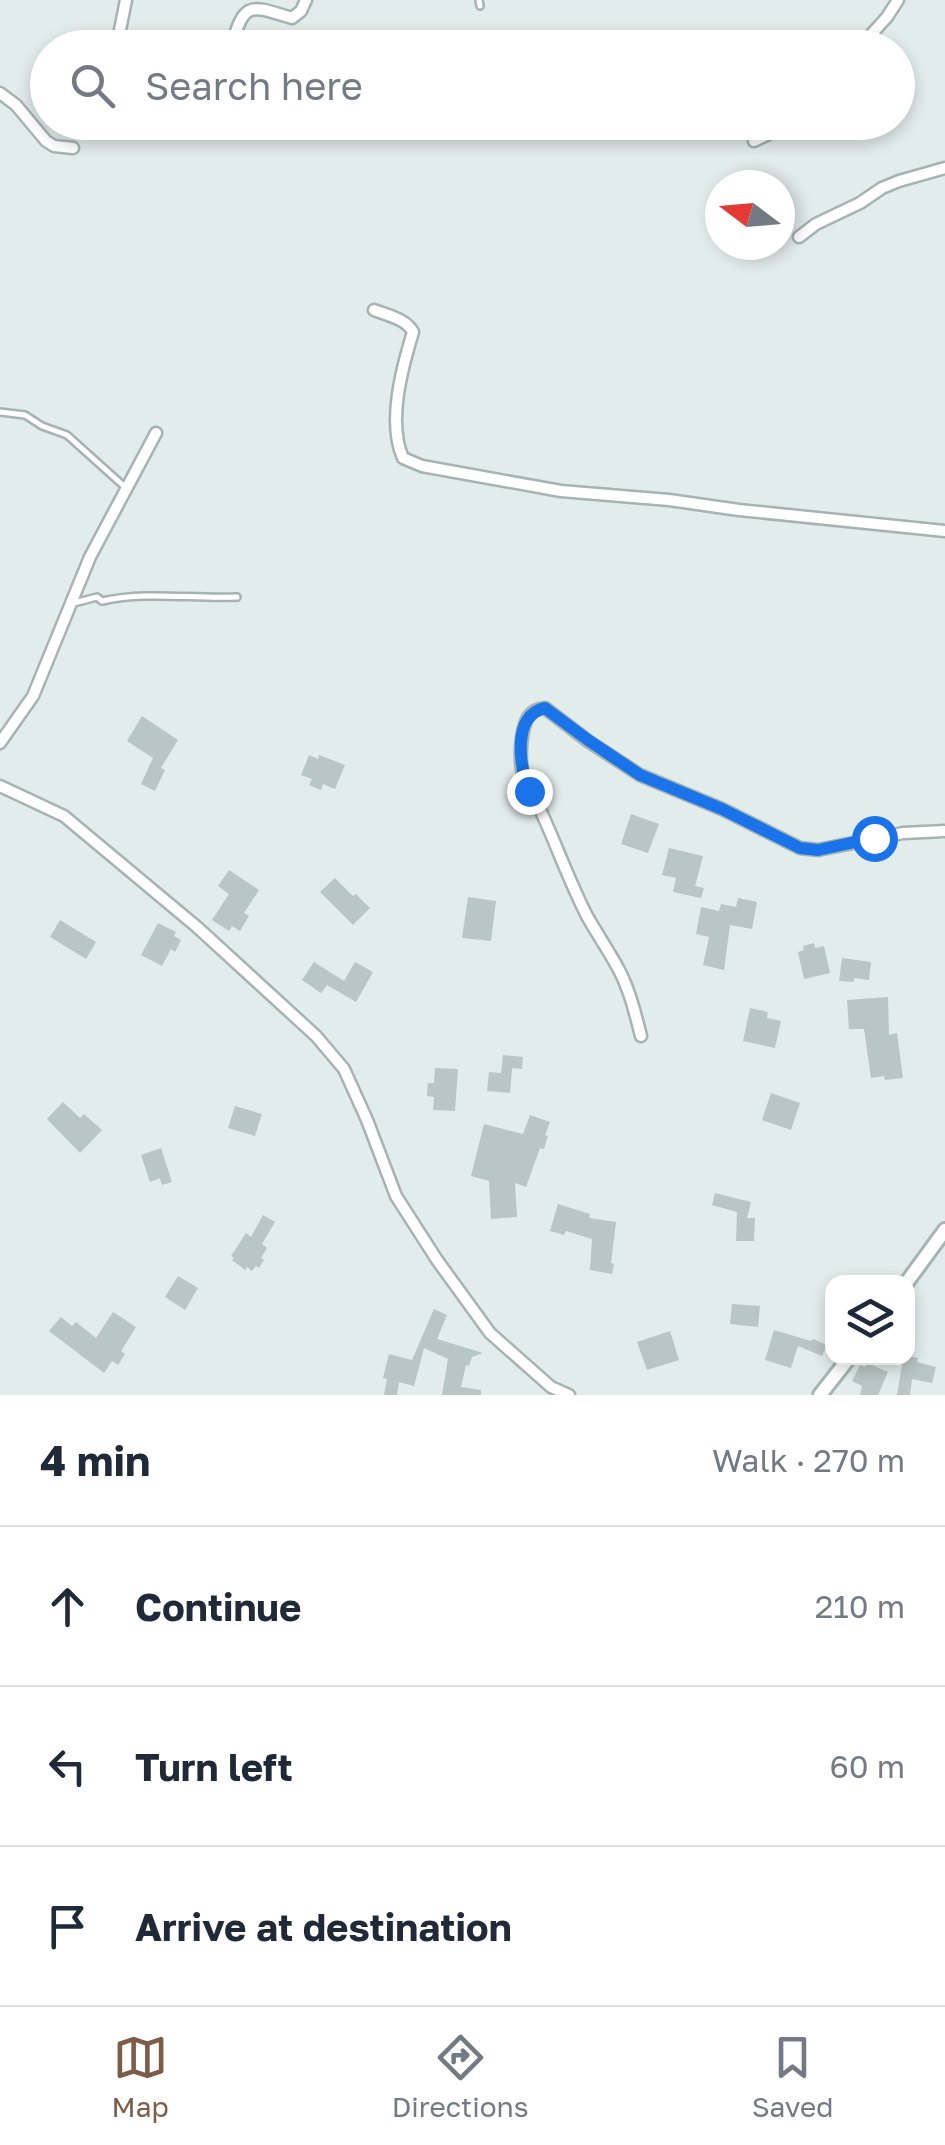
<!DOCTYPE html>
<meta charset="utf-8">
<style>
:root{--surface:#fff;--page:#f2f2f3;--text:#1f2937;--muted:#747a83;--line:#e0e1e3;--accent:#7d5c48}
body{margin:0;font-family:"Golos Text",sans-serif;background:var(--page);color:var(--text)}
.controls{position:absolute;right:30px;bottom:30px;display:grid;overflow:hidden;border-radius:20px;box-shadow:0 5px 15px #0003}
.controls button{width:90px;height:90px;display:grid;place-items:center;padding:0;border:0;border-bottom:2px solid var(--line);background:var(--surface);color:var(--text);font:50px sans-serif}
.compass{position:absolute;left:705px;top:170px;width:90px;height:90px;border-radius:50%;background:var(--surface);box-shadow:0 5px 15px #0003;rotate:286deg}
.stop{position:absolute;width:30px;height:30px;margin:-22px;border:8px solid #1a73e8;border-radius:50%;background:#fff}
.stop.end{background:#1a73e8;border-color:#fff;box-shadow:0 2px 10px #0008}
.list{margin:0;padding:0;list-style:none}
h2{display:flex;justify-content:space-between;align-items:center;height:130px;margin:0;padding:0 40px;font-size:42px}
h2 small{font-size:32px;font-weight:400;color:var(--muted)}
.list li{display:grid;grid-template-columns:65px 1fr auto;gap:30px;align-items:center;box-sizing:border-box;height:160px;padding:0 40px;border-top:2px solid var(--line)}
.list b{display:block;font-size:38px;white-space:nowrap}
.list em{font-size:32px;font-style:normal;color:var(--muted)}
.icon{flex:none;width:55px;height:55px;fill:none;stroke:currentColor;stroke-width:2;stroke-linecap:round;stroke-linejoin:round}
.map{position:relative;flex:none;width:945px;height:1395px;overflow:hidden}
.search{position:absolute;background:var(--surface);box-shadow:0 5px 15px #0003;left:30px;right:30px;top:30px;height:110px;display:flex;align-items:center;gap:25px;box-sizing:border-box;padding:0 35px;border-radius:55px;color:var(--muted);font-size:38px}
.sheet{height:610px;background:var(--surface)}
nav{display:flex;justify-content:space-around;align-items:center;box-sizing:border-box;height:140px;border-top:2px solid var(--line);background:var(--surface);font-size:28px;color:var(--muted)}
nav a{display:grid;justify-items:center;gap:5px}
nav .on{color:var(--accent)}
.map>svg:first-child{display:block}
.building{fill:#b8c7c3}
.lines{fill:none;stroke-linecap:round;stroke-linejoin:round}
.service-casing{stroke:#a5b4b2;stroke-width:10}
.minor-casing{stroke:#a5b4b2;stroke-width:15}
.tertiary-casing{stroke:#a5b4b2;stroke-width:18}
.service{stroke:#fff;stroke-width:5}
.minor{stroke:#fff;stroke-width:10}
.tertiary{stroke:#fff;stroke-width:12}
.route{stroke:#1a73e8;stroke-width:12}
</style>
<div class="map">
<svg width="945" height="1395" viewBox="0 0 945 1395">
<rect width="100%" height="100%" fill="#e2ecea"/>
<g class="building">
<path d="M 142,716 L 178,740 L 161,768 L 165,770 L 155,791 L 141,784 L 153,758 L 127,741 Z"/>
<path d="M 309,755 L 318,759 L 319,755 L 345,765 L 335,789 L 323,784 L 321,790 L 309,785 L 312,779 L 301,775 Z"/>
<path d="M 631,814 L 659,824 L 648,853 L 621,844 Z"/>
<path d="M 669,848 L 703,856 L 695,886 L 704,888 L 701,898 L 673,892 L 676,878 L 662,875 Z"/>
<path d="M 229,870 L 259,890 L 244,913 L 249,916 L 240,931 L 232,926 L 229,931 L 212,920 L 229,894 L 218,886 Z"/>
<path d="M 335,878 L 353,896 L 356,894 L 370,908 L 353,925 L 320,892 Z"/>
<path d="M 468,897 L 496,901 L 491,941 L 462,938 Z"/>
<path d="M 738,898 L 757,902 L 752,929 L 730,925 L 724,970 L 703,965 L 709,937 L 696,934 L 701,907 L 719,911 L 721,904 L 736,907 Z"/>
<path d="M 60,920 L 96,942 L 86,959 L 50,937 Z"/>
<path d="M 158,923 L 176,932 L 174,936 L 181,940 L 175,952 L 171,949 L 162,966 L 141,955 Z"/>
<path d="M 814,943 L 815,948 L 824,946 L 830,973 L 804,979 L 798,952 L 804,950 L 803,946 Z"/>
<path d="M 842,958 L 871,962 L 869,980 L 854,978 L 854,982 L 839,981 Z"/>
<path d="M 314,962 L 344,981 L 355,962 L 373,972 L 356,1002 L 327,985 L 321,993 L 302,980 Z"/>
<path d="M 888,997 L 889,1035 L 897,1033 L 903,1078 L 885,1080 L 884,1076 L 871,1078 L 864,1029 L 849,1029 L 847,1000 Z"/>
<path d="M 750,1008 L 768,1012 L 767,1018 L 781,1021 L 775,1048 L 743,1041 Z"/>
<path d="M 503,1055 L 523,1057 L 522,1069 L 512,1068 L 510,1093 L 487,1091 L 489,1072 L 501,1073 Z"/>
<path d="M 435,1068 L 458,1069 L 455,1111 L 433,1110 L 434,1097 L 427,1096 L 428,1083 L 434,1083 Z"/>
<path d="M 771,1093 L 800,1103 L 791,1130 L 762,1120 Z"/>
<path d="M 63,1102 L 80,1118 L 84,1114 L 102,1130 L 80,1153 L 47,1119 Z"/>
<path d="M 235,1106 L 262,1114 L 255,1136 L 228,1128 Z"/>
<path d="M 530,1115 L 550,1122 L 545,1135 L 548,1136 L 544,1149 L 540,1148 L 526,1187 L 515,1183 L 517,1217 L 491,1219 L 489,1181 L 471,1176 L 484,1124 L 523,1134 Z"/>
<path d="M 161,1148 L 172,1182 L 162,1185 L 160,1178 L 150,1182 L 141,1155 Z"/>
<path d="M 715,1193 L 751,1202 L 747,1218 L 755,1218 L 754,1241 L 736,1241 L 737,1212 L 712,1205 Z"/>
<path d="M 558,1204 L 590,1214 L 589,1218 L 616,1222 L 611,1263 L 614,1264 L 612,1274 L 590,1270 L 592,1239 L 566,1231 L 564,1235 L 550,1231 Z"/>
<path d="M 263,1215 L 275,1222 L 262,1244 L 267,1248 L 261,1258 L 264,1260 L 259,1268 L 256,1266 L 252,1271 L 247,1267 L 245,1270 L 232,1260 L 234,1258 L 231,1256 L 246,1233 L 251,1237 Z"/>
<path d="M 178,1276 L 198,1288 L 185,1310 L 165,1297 Z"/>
<path d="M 732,1304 L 760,1306 L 758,1327 L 730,1324 Z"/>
<path d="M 434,1309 L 447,1315 L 437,1339 L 483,1353 L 472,1357 L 469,1366 L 466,1365 L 461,1387 L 481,1390 L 481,1395 L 442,1395 L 448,1359 L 424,1348 L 414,1386 L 399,1382 L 397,1395 L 384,1395 L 387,1379 L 383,1378 L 389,1354 L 412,1360 Z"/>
<path d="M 113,1312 L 136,1327 L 121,1351 L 125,1354 L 118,1365 L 112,1361 L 104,1373 L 49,1331 L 61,1317 L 72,1326 L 76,1322 L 96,1338 Z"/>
<path d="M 774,1330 L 811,1341 L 813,1339 L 827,1345 L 822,1356 L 798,1346 L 791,1368 L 765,1360 Z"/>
<path d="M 670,1331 L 679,1360 L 647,1370 L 637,1342 Z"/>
<path d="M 908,1356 L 918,1358 L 917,1362 L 936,1367 L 932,1383 L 912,1379 L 910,1395 L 897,1395 L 903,1358 L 908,1358 Z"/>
<path d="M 867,1363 L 888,1372 L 878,1395 L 860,1395 L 862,1386 L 852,1381 L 860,1365 L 865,1367 Z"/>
</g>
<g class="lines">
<defs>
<g id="service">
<path d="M 479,0 L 480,6"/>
<path d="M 0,412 L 25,415 L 42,426 L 67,435 L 126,488"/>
<path d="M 74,603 L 97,597 L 102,601 C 147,591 191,599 237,597"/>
</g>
<g id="minor">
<path d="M 120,30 L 126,0"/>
<path d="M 231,48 C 244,0 250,5 292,18 L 301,11 L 306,0"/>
<path d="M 859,48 L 887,17 L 898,0"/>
<path d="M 0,93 L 16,105 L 46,141 L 54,146 L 73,148"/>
<path d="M 754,141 L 794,122"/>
<path d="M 799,237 L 816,224 L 860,203 L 882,188 L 899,181 L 945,168"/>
<path d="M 374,310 C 387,315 406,319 413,332 C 402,368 387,422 403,458 L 422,466 L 561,491 L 669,500 L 739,510 L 945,531"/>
<path d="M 0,743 L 33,696 L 90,557 L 156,433"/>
<path d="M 0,786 L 64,816 L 197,927 L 316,1036 L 344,1069 L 367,1120 L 396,1196 L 437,1260 L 490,1333 L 551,1387 L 569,1395"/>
<path d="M 641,1036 C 635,1013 630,991 619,970 C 609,951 597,934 587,916 C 570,883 558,849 543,816 C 537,801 526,789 523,774 C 519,760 520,724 531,714 C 535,709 540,709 545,708 L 588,741 L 640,775 L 722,809 L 800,848 L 818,850 L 903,833 L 945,831"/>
</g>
<g id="tertiary">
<path d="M 907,1282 L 945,1230"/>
<path d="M 820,1395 L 849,1358"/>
</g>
</defs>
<use href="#service" class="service-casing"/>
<use href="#minor" class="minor-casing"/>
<use href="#tertiary" class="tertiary-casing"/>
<use href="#service" class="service"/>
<use href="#minor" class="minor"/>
<use href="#tertiary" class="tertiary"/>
</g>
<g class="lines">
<path class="route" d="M 529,791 C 520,767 511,715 545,708 L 588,740 L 640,775 L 722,809 L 800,848 L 818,850 L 874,838"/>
</g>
</svg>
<div class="controls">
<button><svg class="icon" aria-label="layers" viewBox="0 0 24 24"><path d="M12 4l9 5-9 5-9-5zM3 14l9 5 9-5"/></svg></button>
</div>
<svg class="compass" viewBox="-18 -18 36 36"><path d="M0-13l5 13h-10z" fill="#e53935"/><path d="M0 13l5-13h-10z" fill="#747a83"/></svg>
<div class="stop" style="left:874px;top:838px"></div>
<div class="stop end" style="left:529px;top:791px"></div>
<div class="search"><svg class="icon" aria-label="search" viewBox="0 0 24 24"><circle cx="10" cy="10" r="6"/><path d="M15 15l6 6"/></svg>Search here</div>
</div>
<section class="sheet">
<h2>4 min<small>Walk · 270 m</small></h2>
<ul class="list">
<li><svg class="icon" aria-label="ahead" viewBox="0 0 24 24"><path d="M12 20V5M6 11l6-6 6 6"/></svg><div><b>Continue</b></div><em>210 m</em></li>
<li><svg class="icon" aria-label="left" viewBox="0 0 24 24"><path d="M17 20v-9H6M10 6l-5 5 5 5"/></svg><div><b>Turn left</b></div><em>60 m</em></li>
<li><svg class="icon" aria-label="arrive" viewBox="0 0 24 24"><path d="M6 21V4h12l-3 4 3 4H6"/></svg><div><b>Arrive at destination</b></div></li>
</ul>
</section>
<nav>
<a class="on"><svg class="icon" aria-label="map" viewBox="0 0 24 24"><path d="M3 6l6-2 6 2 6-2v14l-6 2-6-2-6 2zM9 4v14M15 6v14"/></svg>Map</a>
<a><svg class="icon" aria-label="directions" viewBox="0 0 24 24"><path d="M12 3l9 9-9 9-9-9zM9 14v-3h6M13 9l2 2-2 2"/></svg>Directions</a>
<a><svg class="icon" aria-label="saved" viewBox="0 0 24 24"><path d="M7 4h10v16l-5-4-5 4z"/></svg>Saved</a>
</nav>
